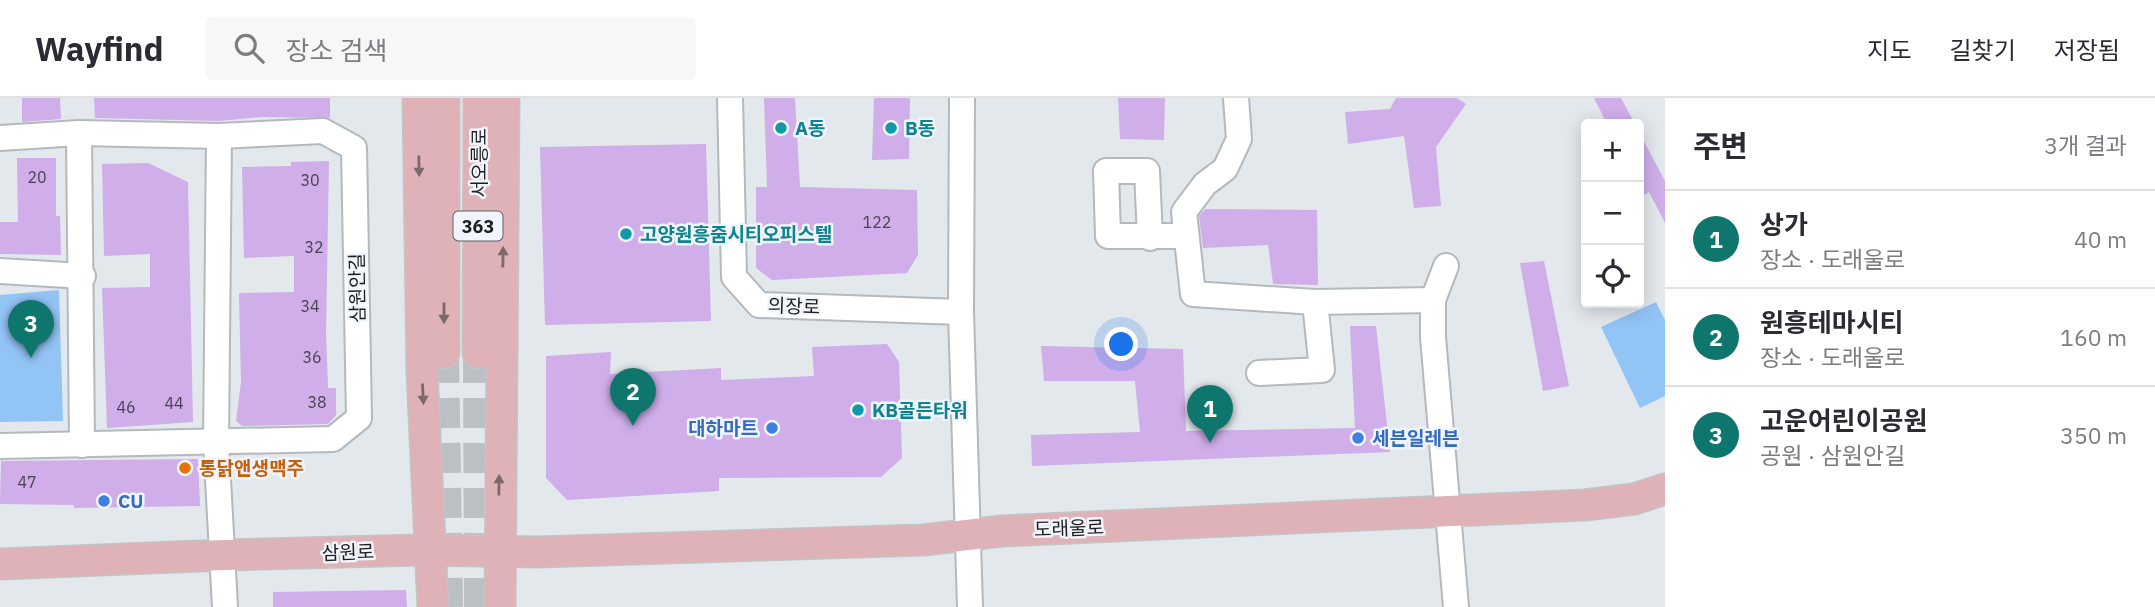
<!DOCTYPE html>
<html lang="ko">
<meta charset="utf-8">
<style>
:root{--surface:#fff;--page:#f7f7f7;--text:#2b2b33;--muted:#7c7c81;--line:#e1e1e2;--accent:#0f766e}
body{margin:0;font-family:"IBM Plex Sans","Noto Sans KR",sans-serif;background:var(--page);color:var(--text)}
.controls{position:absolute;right:21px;top:21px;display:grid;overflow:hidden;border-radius:7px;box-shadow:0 4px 18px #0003}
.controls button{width:63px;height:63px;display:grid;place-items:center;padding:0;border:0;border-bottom:2px solid var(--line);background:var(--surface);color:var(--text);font:35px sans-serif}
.you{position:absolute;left:1122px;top:247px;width:24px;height:24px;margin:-18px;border:5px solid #fff;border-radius:50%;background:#1a73e8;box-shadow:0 0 0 10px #1a73e833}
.badge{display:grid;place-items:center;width:46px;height:46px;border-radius:50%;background:var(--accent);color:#fff;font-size:23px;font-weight:700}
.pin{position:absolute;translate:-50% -58px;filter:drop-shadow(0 2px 4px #0008)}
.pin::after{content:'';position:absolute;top:37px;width:24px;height:21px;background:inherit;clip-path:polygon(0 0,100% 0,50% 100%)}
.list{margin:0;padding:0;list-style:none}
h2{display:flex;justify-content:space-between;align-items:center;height:91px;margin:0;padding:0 28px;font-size:30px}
h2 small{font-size:23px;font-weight:400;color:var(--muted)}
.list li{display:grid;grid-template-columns:46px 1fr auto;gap:21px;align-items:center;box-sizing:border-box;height:98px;padding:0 28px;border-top:2px solid var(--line)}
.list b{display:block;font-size:26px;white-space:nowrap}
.list p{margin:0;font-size:23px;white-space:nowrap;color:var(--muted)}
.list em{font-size:23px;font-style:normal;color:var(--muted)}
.icon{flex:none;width:38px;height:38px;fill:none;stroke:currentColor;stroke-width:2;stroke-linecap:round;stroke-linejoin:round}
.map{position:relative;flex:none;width:1665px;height:509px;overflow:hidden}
header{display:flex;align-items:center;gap:42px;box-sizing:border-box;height:98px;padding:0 35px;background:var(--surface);border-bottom:2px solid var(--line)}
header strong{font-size:33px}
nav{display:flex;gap:38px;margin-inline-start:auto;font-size:24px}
.search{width:490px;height:63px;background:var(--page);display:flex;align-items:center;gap:18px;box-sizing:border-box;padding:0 24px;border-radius:7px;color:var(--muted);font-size:26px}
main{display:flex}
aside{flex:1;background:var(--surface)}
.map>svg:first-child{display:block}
.green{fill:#93c4f6}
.building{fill:#cfaeea}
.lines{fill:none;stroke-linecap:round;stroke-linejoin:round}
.major-tunnel{stroke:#bbc0c4;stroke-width:30;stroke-dasharray:30 15;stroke-linecap:butt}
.minor-casing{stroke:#b4b9be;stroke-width:28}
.major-casing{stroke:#c4c4c5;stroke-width:33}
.minor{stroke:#fff;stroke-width:24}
.major{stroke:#deb2b7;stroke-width:30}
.oneway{fill:#7d686c}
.culture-dot{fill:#0f9aa8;stroke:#f1f5fb;stroke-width:2.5}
.shop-dot{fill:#3f7fe0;stroke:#f1f5fb;stroke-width:2.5}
.food-dot{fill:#e8710a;stroke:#f1f5fb;stroke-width:2.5}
.labels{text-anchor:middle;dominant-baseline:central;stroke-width:5;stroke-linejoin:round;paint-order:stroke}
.number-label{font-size:16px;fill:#494252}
.shield{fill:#f1f5fb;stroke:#5c5e62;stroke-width:2}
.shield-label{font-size:18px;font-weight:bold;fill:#1c1e20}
.culture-label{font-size:19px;font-weight:bold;fill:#0d838f;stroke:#f1f5fb;text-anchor:start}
.street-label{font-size:19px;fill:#1c1e20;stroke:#f1f5fb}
.shop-label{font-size:19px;font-weight:bold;fill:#366cbe;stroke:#f1f5fb;text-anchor:start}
.food-label{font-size:19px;font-weight:bold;fill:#c56008;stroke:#f1f5fb;text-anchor:start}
</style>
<header>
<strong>Wayfind</strong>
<div class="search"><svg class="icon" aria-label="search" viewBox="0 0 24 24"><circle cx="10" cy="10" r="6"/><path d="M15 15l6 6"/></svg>장소 검색</div>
<nav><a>지도</a><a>길찾기</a><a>저장됨</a></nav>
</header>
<main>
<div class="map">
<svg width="1665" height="509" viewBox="0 0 1665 509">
<rect width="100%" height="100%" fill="#e3e8ed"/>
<g class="green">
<path d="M 59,192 L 63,323 L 0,324 L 0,197 Z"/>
<path d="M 1656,204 L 1665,222 L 1665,298 L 1640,310 L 1601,229 Z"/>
</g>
<g class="building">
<path d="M 22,0 L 60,0 L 61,21 L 22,24 Z"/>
<path d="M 94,0 L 330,0 L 330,20 L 261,19 L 219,23 L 95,20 Z"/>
<path d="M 764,0 L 795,0 L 800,89 L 917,92 L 918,157 L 907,175 L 772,182 L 756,170 L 756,89 L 767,89 Z"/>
<path d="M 874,0 L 910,0 L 909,61 L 872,62 Z"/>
<path d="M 1118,0 L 1165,0 L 1164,42 L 1120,41 Z"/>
<path d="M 1396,0 L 1457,0 L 1466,6 L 1436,49 L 1441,108 L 1414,110 L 1404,38 L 1348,46 L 1345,14 L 1390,11 Z"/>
<path d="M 1594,0 L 1621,0 L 1635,26 L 1607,26 Z"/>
<path d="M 1639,34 L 1665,83 L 1665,125 L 1649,94 L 1644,97 L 1639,87 Z"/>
<path d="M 706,46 L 711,223 L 545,227 L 540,49 Z"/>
<path d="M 17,60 L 56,60 L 56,118 L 60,118 L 61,157 L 0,156 L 0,124 L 18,124 Z"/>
<path d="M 329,63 L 326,236 L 328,290 L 336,290 L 336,317 L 328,326 L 242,328 L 236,323 L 241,284 L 239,195 L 294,194 L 294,158 L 244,160 L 242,69 L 291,68 L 291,64 Z"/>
<path d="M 148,65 L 188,84 L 193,324 L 107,330 L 102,190 L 150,189 L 150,156 L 104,158 L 102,66 Z"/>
<path d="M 1205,111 L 1317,112 L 1318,187 L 1273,186 L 1268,147 L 1203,150 L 1199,118 Z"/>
<path d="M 1544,163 L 1569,288 L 1543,293 L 1520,165 Z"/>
<path d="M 1350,228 L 1376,228 L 1390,354 L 1032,368 L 1031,337 L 1140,334 L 1135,283 L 1044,283 L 1041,248 L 1183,251 L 1186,333 L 1355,330 Z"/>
<path d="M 887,246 L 899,264 L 902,360 L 881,379 L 719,380 L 719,393 L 567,402 L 546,380 L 546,258 L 611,254 L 610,276 L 721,270 L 721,282 L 814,278 L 812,249 Z"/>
<path d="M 198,361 L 200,408 L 74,410 L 74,407 L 0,406 L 1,363 Z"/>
<path d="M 406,492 L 407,509 L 273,509 L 273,494 Z"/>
</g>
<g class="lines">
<g class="major-tunnel">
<path d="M 444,255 L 448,509"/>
<path d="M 478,255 L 479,509"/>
</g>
<defs>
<g id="minor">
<path d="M 730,0 L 734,179 L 759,207 L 961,214"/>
<path d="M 962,0 L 961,214 L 970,509"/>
<path d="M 1236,0 L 1239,41 L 1225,71 L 1205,86 L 1184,114 L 1193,196 L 1315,204 L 1433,202"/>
<path d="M 79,35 L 82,347"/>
<path d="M 219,38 L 216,345 L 225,509"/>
<path d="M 0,40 L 79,35 L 219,38 L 323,33 L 354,50 L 359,320 L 333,341 L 0,348"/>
<path d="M 1150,140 L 1147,73 L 1106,73 L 1108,138 L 1185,138"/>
<path d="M 1446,168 L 1433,202 L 1433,239 L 1456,509"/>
<path d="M 0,173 L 83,178"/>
<path d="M 1259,275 L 1322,272 L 1315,204"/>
</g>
<g id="major">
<path d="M 418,0 L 422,274 L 433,509"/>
<path d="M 444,255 L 444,0"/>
<path d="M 478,255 L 479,0"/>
<path d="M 0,466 L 225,457 L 419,452 L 539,454 L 923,442 L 1002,433 L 1585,407 L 1634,401 L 1665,391"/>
<path d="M 500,509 L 504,0"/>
</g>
</defs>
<use href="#minor" class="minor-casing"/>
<use href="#major" class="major-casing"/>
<use href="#minor" class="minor"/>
<use href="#major" class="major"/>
</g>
<defs><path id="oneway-solid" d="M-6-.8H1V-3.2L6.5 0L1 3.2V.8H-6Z" transform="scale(1.75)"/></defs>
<g class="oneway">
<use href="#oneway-solid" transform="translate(419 68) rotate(89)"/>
<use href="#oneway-solid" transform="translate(503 159) rotate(-89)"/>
<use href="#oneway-solid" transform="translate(444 215) rotate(90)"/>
<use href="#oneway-solid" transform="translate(423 296) rotate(87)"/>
<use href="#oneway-solid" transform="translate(499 387) rotate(-89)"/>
</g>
<g class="culture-dot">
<circle cx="781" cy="30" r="7"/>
<circle cx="891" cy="30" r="7"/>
<circle cx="626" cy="136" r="7"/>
<circle cx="858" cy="312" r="7"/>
</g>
<g class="shop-dot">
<circle cx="772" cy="330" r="7"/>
<circle cx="1358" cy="340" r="7"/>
<circle cx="104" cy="403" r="7"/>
</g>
<circle class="food-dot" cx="185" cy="370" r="7"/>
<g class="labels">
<g class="number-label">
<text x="37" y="79">20</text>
<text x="310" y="82">30</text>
<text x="877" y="124">122</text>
<text x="314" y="149">32</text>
<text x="310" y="208">34</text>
<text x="312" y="259">36</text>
<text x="317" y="304">38</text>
<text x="174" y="305">44</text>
<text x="126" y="309">46</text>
<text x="27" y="384">47</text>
</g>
<rect class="shield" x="453.5" y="113.5" width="49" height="29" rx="5"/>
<g class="shield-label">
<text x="478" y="128">363</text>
</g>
<g class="culture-label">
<text x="795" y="30">A동</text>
<text x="905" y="30">B동</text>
<text x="640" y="136">고양원흥줌시티오피스텔</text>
<text x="872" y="312">KB골든타워</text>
</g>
<g class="street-label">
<text transform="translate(479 65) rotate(-90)">서오릉로</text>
<text transform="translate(357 190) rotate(-91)">삼원안길</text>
<text transform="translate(794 208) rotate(2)">의장로</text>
<text transform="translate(1069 430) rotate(-2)">도래울로</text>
<text transform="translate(348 454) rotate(-2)">삼원로</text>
</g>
<g class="shop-label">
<text x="758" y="330" text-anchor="end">대하마트</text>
<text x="1372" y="340">세븐일레븐</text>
<text x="118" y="403">CU</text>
</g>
<g class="food-label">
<text x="199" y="370">통닭앤생맥주</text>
</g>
</g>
</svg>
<div class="controls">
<button>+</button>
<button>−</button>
<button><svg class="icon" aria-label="locate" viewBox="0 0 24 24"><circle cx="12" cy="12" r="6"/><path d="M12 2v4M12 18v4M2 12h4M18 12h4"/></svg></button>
</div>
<div class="you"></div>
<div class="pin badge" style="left:1210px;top:345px">1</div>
<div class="pin badge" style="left:633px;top:328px">2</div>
<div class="pin badge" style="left:31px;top:260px">3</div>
</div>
<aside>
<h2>주변<small>3개 결과</small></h2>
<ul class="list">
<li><span class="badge">1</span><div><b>상가</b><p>장소 · 도래울로</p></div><em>40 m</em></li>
<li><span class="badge">2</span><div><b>원흥테마시티</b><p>장소 · 도래울로</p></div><em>160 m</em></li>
<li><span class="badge">3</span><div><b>고운어린이공원</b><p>공원 · 삼원안길</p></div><em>350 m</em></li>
</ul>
</aside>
</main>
